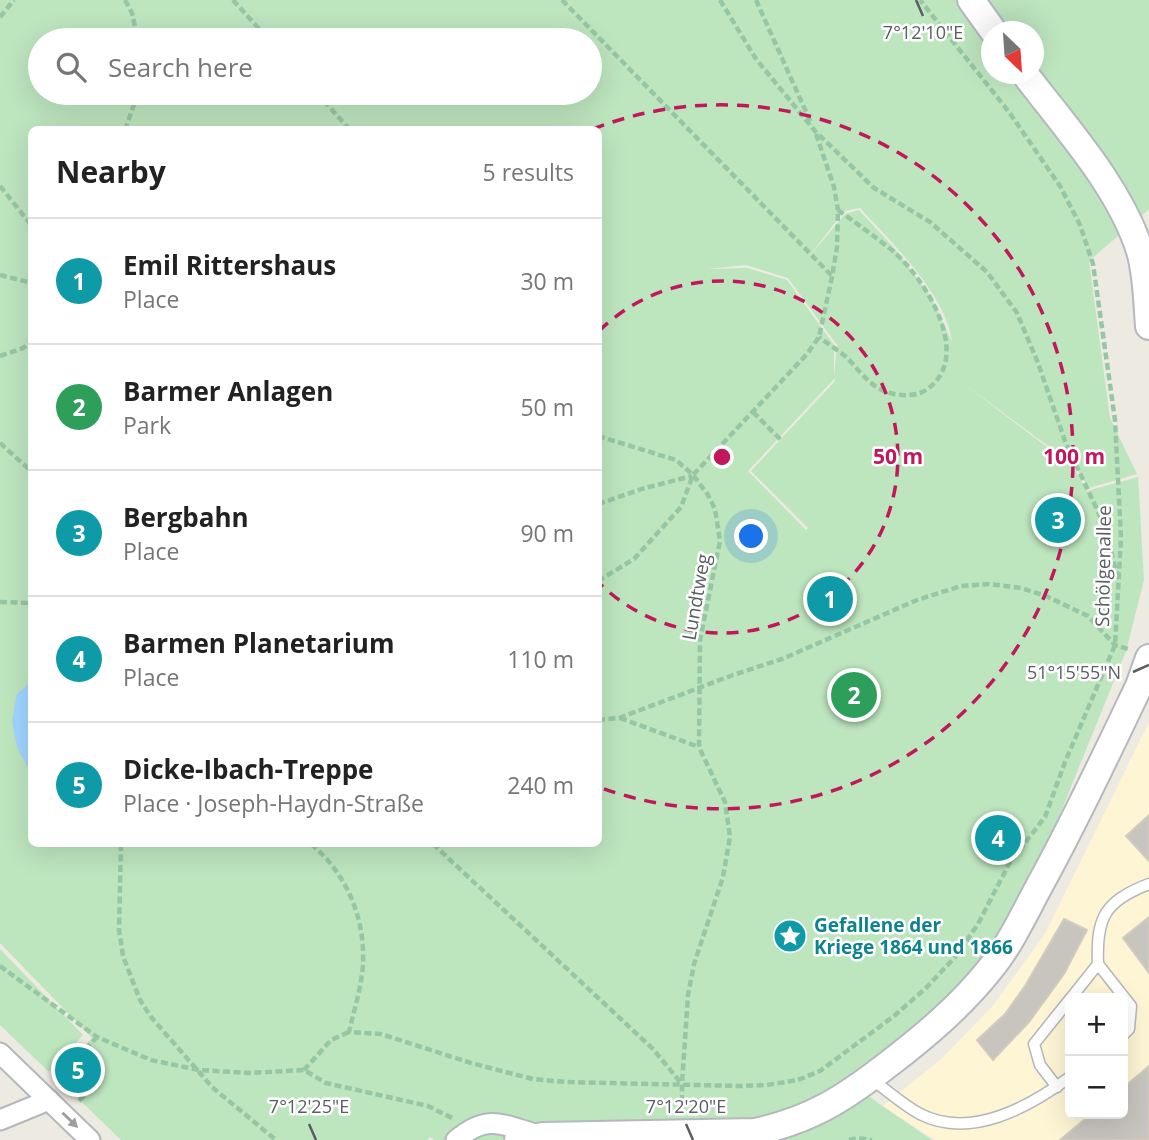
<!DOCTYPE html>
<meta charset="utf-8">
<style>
:root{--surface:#fff;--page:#f2f2f2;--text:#222;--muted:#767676;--line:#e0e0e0;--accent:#0b8043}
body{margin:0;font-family:"Open Sans",sans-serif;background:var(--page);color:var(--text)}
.controls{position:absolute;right:21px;bottom:21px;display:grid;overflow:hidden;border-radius:10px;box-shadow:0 7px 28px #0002}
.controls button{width:63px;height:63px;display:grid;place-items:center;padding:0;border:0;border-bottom:2px solid var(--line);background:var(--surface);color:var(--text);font:35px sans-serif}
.compass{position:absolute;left:981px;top:21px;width:63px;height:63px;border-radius:50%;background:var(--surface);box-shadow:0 7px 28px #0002;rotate:155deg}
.you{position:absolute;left:752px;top:537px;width:24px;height:24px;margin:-18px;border:5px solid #fff;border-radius:50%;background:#1a73e8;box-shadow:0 0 0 10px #1a73e833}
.badge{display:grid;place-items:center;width:46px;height:46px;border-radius:50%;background:var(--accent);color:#fff;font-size:23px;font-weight:700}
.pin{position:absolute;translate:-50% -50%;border:4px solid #fff;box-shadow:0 2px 7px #0006}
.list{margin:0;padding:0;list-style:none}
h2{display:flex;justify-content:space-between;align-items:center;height:91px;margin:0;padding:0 28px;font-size:30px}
h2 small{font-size:23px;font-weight:400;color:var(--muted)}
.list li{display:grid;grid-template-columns:46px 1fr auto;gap:21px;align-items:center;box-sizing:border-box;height:126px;padding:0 28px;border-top:2px solid var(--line)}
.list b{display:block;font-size:26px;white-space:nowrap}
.list p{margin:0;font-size:23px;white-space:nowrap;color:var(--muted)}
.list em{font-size:23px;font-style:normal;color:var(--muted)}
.icon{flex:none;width:38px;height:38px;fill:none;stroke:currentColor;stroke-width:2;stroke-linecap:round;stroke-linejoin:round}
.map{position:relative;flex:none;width:1149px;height:1140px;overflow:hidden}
.search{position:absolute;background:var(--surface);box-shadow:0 7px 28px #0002;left:28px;top:28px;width:574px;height:77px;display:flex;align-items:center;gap:18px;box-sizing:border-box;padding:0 24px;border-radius:38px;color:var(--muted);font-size:26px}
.panel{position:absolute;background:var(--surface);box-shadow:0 7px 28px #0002;left:28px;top:126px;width:574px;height:721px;border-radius:10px}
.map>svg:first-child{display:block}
.commercial{fill:#fef5d5;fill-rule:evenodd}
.green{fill:#bde5be;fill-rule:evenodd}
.water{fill:#9fd4ff}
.building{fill:#c8c4be;stroke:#d1ccbf;stroke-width:2}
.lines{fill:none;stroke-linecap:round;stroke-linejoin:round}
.service-casing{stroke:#b4b7bc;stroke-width:13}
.minor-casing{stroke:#b4b7bc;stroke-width:23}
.secondary-casing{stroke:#b5b8be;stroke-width:30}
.path{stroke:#96c6a4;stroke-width:4.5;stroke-dasharray:7 3.5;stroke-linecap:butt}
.service{stroke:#fff;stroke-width:10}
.minor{stroke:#fff;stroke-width:19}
.secondary{stroke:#fff;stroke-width:26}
.oneway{fill:#9c9ea1}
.ticks{fill:none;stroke:#5a5d62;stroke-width:2.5}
.ring{fill:none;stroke:#c2185b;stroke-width:3.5;stroke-dasharray:12 9}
.labels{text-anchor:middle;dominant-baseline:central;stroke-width:5;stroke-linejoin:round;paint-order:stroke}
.street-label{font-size:19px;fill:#5a5d62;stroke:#fff}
.culture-label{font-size:19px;font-weight:bold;fill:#0d838f;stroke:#fff;text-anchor:start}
.ticks-label{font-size:18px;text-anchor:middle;fill:#5a5d62;stroke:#fff;stroke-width:5;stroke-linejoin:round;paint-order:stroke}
.centre{fill:#c2185b;stroke:#fff;stroke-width:3.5}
.ring-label{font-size:21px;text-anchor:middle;font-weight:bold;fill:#c2185b;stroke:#fff;stroke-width:5;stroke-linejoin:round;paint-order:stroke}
</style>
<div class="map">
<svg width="1149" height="1140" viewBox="0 0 1149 1140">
<rect width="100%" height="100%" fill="#edeae1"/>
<path class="commercial" d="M 1149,722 L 1149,1140 L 935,1140 L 883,1106 L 941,1059 L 992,1007 L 1046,932 ZM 1070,998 L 1123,998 L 1123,1114 L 1070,1114 Z"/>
<g class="green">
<path d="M 0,0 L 1149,0 L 1149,209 L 1089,261 L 1110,418 L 1137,474 L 1089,488 L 1075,466 L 955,377 L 1073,467 L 1087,491 L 1138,477 L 1144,580 L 1126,651 L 1056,824 L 994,943 L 946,1001 L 849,1083 L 932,1140 L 434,1140 L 430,1137 L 427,1140 L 121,1140 L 56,1077 L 92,1038 L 0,943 ZM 992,32 L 1034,32 L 1034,74 L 992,74 ZM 40,40 L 590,40 L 590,93 L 40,93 ZM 32,130 L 598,130 L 598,844 L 32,844 ZM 860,208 C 891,242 946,294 952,342 L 932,298 L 896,250 L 859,210 L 845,214 L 807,259 L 844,211 ZM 746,265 L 788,278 L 837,345 L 834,377 L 834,345 L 787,280 L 747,268 L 707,269 ZM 834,379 L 835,381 L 751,471 L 808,528 L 806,530 L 748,471 Z"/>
<path d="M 0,949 L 83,1035 L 49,1072 L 0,1025 Z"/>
</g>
<path class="water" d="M 31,682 L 31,798 L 30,772 L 17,747 L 12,721 L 17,694 Z"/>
<g class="building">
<path d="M 1149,815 L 1149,861 L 1126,836 Z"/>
<path d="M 1149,917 L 1149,973 L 1123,938 Z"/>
<path d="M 1064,919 L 1087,930 L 1064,974 L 1029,1022 L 993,1060 L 977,1040 L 1005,1014 L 1025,986 Z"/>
<path d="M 1149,1066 L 1149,1140 L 1060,1140 L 1091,1114 L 1123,1114 L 1123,1088 Z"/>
</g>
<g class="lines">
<defs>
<g id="service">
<path d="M 1098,964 L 1131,1006 L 1129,1029 L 1123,1035"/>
<path d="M 1071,998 L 1098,964 C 1096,917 1105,901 1149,884"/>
<path d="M 871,1079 C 887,1090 903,1105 920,1114 C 971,1140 1029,1107 1070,1077"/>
<path d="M 1057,1087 L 1040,1065 L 1034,1044 L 1070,999"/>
</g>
<g id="minor">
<path d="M 0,1053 L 90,1140"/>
<path d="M 0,1120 L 49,1100"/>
<path d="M 456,1140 C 488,1113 502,1125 539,1135"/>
</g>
<g id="secondary">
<path d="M 971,0 L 994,32"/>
<path d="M 1025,74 C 1065,127 1120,187 1140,251 C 1147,275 1147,301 1149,326"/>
<path d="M 518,1140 L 543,1136 L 755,1132 C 810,1120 842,1100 886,1066 C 924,1037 961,1006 991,968 C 1012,942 1026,910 1042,881 C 1077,817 1108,751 1139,686 L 1149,658"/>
</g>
</defs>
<use href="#service" class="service-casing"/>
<use href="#minor" class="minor-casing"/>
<use href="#secondary" class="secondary-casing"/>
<g class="path">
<path d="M 125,0 L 132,13 L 138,40"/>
<path d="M 233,0 L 269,40"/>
<path d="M 562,0 L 832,276"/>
<path d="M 720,0 L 756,59 L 815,131 L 874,188 L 930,222 L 987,272 L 1017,313 L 1038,363 L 1065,441 L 1105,527 L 1118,579"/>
<path d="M 756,0 L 811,123"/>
<path d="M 0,17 L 14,0"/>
<path d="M 317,93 L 350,130"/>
<path d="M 125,130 L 138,93"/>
<path d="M 816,134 L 834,187 L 838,210"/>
<path d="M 0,186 L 32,226"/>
<path d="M 0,275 L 32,283"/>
<path d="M 0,356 L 23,348 L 32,341"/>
<path d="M 753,412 L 781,440"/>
<path d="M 598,436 L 676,460 L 693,475 L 708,495 L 715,509 L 720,541 L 700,640 L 699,747 L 725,802 L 730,837 L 723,877 L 694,964 L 688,995 L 682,1084 L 682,1112"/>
<path d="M 0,443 L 32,472"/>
<path d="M 598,504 L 645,488 L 692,476"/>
<path d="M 598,581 L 634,559 L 681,507 L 693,475 L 807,354 L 819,337 L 832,277 L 837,247 L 838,210 C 857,224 876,237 894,252 C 925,279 975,357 926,390 C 914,398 892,396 880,389 C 866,382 856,366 845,356 C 836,349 827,343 819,337"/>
<path d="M 0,602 L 32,603"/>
<path d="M 620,718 L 699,747"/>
<path d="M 598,720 L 619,718 L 733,675 L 782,659 L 917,600 L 961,586 L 989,584 L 1021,588 L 1046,596 L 1088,616 L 1115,645 L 1128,649"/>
<path d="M 121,844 L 119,930 L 123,956 L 140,1000 L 151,1017 L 212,1087 L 276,1140"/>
<path d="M 311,844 C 346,873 365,917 363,963 C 362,986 354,1010 349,1032 L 381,1034 L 471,1063 L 533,1079 L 566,1082 L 740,1086 L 767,1085 L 798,1080 L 820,1071 L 894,1016 L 926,988 L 956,956 L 978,924 L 1010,862 L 1045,817 L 1065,762 L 1115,645 L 1121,538 L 1115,420 L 1093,264 L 1080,225 L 1060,186 L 1009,112 L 920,0"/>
<path d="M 433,844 L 653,1049 L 681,1083"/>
<path d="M 0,966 L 97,1037 L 151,1060 L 199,1070 L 249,1073 L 304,1070 L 326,1083 L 428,1106 L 454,1119"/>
<path d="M 304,1070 L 331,1040 L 349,1032"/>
<path d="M 64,1090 L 77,1079"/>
<path d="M 79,1101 L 99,1081 L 76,1059 L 97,1037"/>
<path d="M 849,1140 L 858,1138 L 872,1140"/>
</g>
<use href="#service" class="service"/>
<use href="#minor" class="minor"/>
<use href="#secondary" class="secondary"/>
</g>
<defs><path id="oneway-solid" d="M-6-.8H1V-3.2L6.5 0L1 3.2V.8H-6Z" transform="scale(1.75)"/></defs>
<use class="oneway" href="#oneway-solid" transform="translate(70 1120) rotate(44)"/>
<path class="ticks" d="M 916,0 L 923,16M 1133,672 L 1149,665M 309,1124 L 316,1140M 686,1124 L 693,1140"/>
<g class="ring">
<path d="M599 331A176 176 0 1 1 599 583"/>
<path d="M593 129A352 352 0 1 1 599 787"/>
</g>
<defs>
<symbol id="sight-disc" viewBox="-11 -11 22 22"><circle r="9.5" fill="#0f9aa8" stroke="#fff"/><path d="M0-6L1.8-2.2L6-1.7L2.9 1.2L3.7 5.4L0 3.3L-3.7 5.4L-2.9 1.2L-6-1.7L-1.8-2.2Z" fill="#fff"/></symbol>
</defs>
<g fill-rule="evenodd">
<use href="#sight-disc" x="771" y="917" width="38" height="38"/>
</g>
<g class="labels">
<g class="street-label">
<text transform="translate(1103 566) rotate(-89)">Schölgenallee</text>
<text transform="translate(696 597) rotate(-80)">Lundtweg</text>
</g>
<g class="culture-label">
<text x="814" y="925">Gefallene der<tspan x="814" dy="22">Kriege 1864 und 1866</tspan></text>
</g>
</g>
<g class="ticks-label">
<text x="923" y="39">7°12'10"E</text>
<text x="1074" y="679">51°15'55"N</text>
<text x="309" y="1113">7°12'25"E</text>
<text x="686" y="1113">7°12'20"E</text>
</g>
<circle cx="722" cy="457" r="10" class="centre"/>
<g class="ring-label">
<text x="898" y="464">50 m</text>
<text x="1074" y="464">100 m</text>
</g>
</svg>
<div class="controls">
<button>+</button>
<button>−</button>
</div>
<svg class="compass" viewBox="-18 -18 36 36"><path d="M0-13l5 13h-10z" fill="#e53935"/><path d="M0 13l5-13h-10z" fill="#767676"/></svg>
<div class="you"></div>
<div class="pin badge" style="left:830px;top:599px;background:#0f9aa8">1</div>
<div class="pin badge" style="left:854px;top:695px;background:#2e9e5b">2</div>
<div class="pin badge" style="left:1058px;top:520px;background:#0f9aa8">3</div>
<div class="pin badge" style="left:998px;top:838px;background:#0f9aa8">4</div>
<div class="pin badge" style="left:78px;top:1070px;background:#0f9aa8">5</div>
<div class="search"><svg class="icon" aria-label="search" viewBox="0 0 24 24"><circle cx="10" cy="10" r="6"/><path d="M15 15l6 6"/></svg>Search here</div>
<section class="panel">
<h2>Nearby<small>5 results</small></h2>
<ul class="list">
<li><span class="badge" style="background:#0f9aa8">1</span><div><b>Emil Rittershaus</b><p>Place</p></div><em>30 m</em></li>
<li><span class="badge" style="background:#2e9e5b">2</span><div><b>Barmer Anlagen</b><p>Park</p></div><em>50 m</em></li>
<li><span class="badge" style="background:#0f9aa8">3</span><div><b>Bergbahn</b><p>Place</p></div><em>90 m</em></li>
<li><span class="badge" style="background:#0f9aa8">4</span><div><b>Barmen Planetarium</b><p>Place</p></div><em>110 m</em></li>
<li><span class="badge" style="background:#0f9aa8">5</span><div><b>Dicke-Ibach-Treppe</b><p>Place · Joseph-Haydn-Straße</p></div><em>240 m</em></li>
</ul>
</section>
</div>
